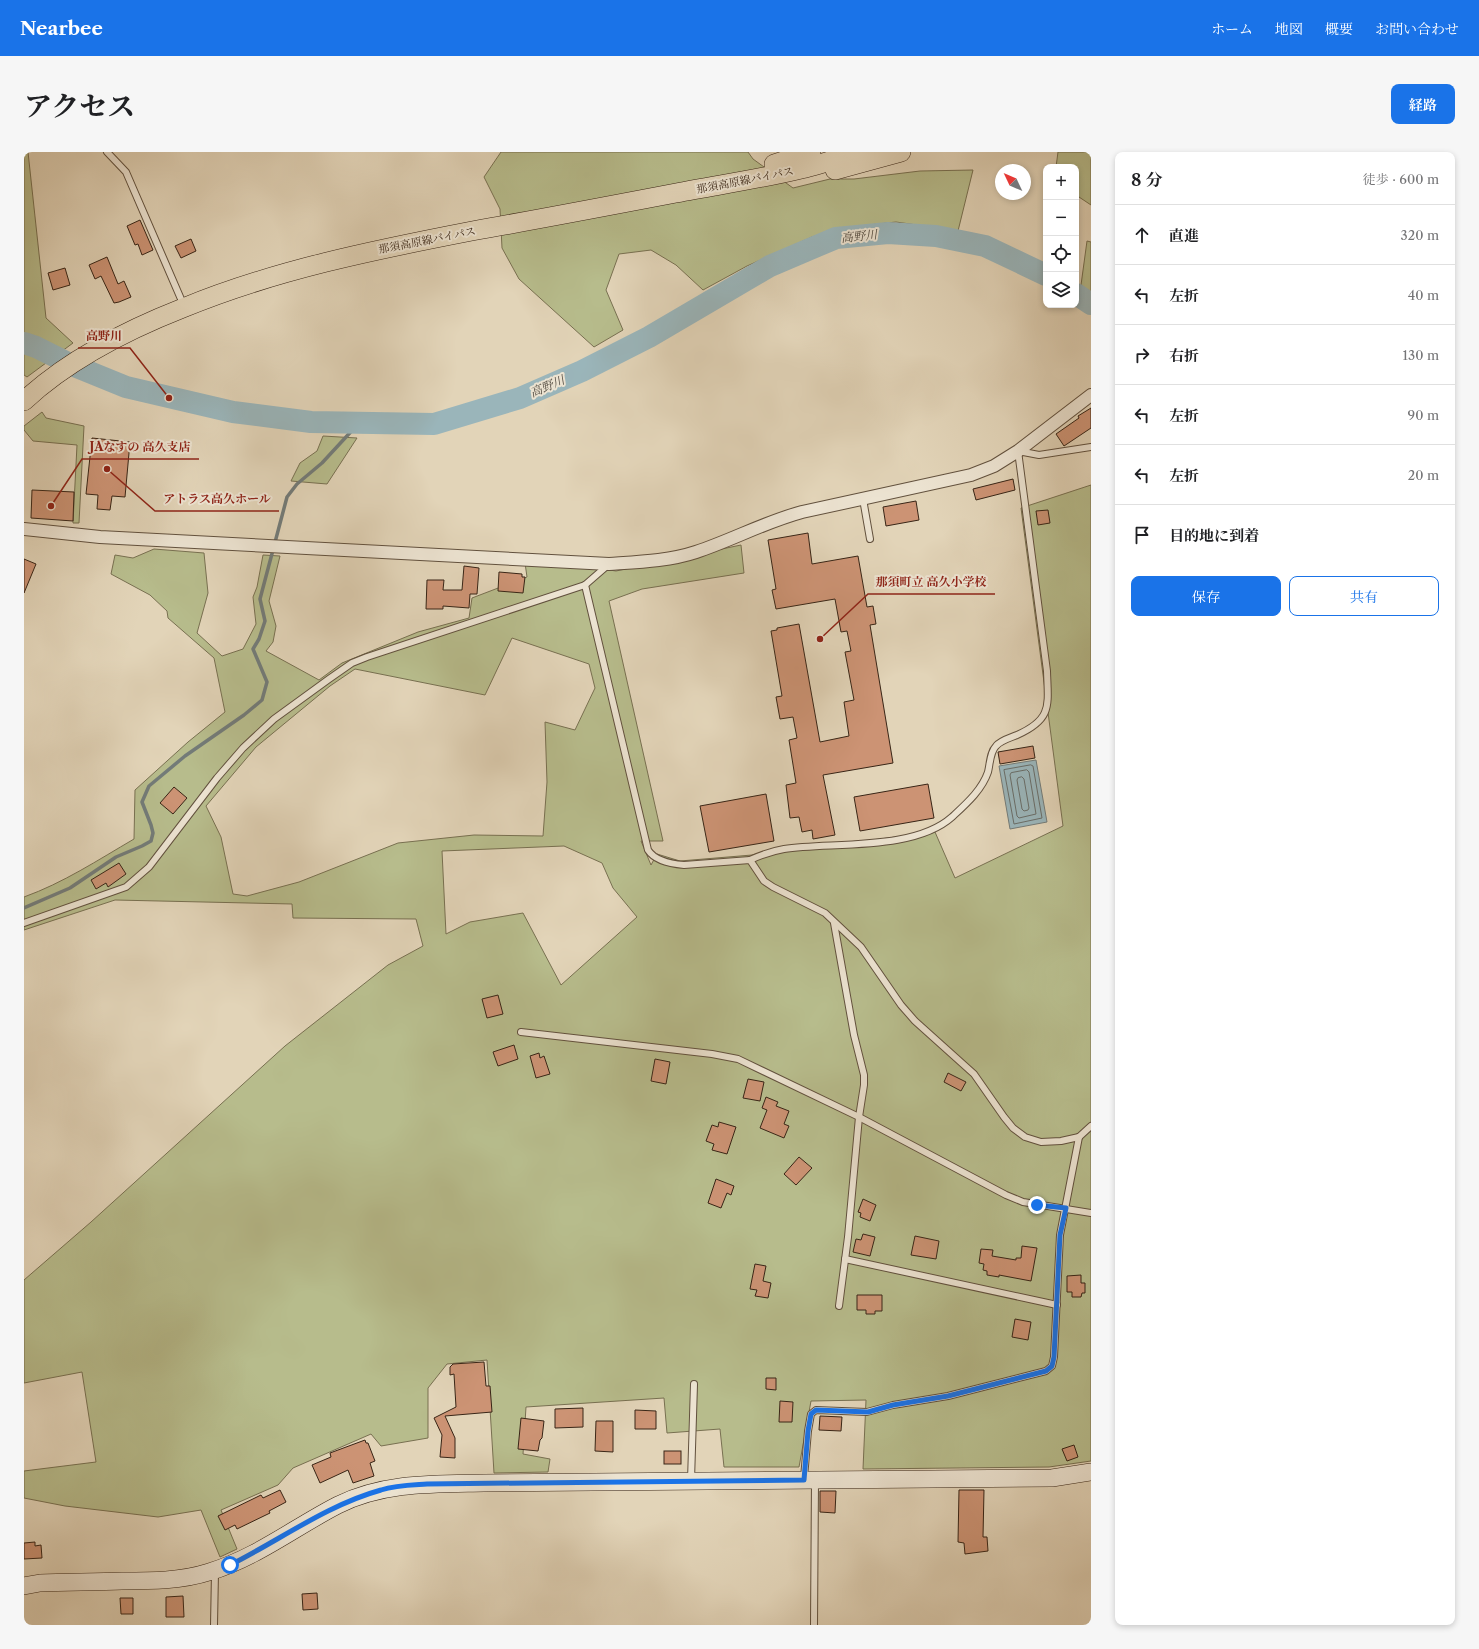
<!DOCTYPE html>
<html lang="ja">
<meta charset="utf-8">
<style>
:root{--surface:#fff;--page:#f6f6f6;--text:#202124;--muted:#757577;--line:#e0e0e0;--accent:#1a73e8}
body{margin:0;font-family:"Libre Caslon Text","Noto Serif JP",serif;background:var(--page);color:var(--text)}
.controls{position:absolute;right:12px;top:12px;display:grid;overflow:hidden;border-radius:8px;box-shadow:0 2px 6px #0003}
.controls button{width:36px;height:36px;display:grid;place-items:center;padding:0;border:0;border-bottom:1px solid var(--line);background:var(--surface);color:var(--text);font:20px sans-serif}
.compass{position:absolute;left:971px;top:12px;width:36px;height:36px;border-radius:50%;background:var(--surface);box-shadow:0 2px 6px #0003;rotate:314deg}
.stop{position:absolute;width:12px;height:12px;margin:-9px;border:3px solid #1a73e8;border-radius:50%;background:#fff}
.stop.end{background:#1a73e8;border-color:#fff;box-shadow:0 1px 4px #0008}
.list{margin:0;padding:0;list-style:none}
h2{display:flex;justify-content:space-between;align-items:center;height:52px;margin:0;padding:0 16px;font-size:17px}
h2 small{font-size:13px;font-weight:400;color:var(--muted)}
.list li{display:grid;grid-template-columns:26px 1fr auto;gap:12px;align-items:center;box-sizing:border-box;height:60px;padding:0 16px;border-top:1px solid var(--line)}
.list b{display:block;font-size:15px;white-space:nowrap}
.list em{font-size:13px;font-style:normal;color:var(--muted)}
.actions{display:flex;gap:8px;padding:12px 16px}
.actions a{flex:1;padding:9px 0;border:1px solid var(--accent);border-radius:8px;text-align:center;font-size:14px;color:var(--accent)}
.actions .main{background:var(--accent);color:#fff}
.icon{flex:none;width:22px;height:22px;fill:none;stroke:currentColor;stroke-width:2;stroke-linecap:round;stroke-linejoin:round}
.map{position:relative;flex:none;width:1067px;height:1473px;overflow:hidden;border-radius:8px}
header{display:flex;align-items:center;gap:24px;box-sizing:border-box;height:56px;padding:0 20px;background:var(--accent);color:#fff}
header strong{font-size:19px}
nav{display:flex;gap:22px;margin-inline-start:auto;font-size:14px}
.intro{display:flex;align-items:center;justify-content:space-between;box-sizing:border-box;height:96px;padding:0 24px}
h1{margin:0;font-size:28px}
.button{padding:10px 18px;border-radius:8px;background:var(--accent);color:#fff;font-size:14px;font-weight:700}
main{display:flex;gap:24px;padding:0 24px}
aside{flex:1;background:var(--surface);border-radius:8px;box-shadow:0 2px 6px #0003}
.map>svg:first-child{display:block}
.green{fill:#b7bc8c;stroke:#787051;fill-rule:evenodd}
.water{fill:#9ab5ba;stroke:#737b78}
.lines{fill:none;stroke-linecap:round;stroke-linejoin:round}
.shore{stroke:#696d68;stroke-width:1}
.stream{stroke:#737b78;stroke-width:3.5}
.river{stroke:#9ab5ba;stroke-width:22}
.building{fill:#cc9374;stroke:#382516}
.lane-casing{stroke:#62513e;stroke-width:8}
.street-casing{stroke:#62513e;stroke-width:14}
.secondary-casing{stroke:#382516;stroke-width:18}
.primary-casing{stroke:#382516;stroke-width:20}
.lane{stroke:#ece3d1;stroke-width:6}
.street{stroke:#ece3d1;stroke-width:12}
.secondary{stroke:#ece3d1;stroke-width:17}
.primary{stroke:#e2d4b8;stroke-width:19}
.route{stroke:#1a73e8;stroke-width:5}
.labels{text-anchor:middle;dominant-baseline:central;stroke-width:4;stroke-linejoin:round;paint-order:stroke}
.street-label{font-size:11px;fill:#382516;stroke:#ece3d1}
.water-label{font-size:12px;font-style:italic;fill:#50493f;stroke:#ece3d1}
.leader{fill:none;stroke:#8f2418;stroke-width:1.5}
.callout-dot{fill:#8f2418;stroke:#ece3d1;stroke-width:1.5}
.callout-label{font-size:12px;text-anchor:middle;font-weight:bold;fill:#8f2418;stroke:#ece3d1;stroke-width:4;stroke-linejoin:round;paint-order:stroke}
</style>
<header>
<strong>Nearbee</strong>
<nav><a>ホーム</a><a>地図</a><a>概要</a><a>お問い合わせ</a></nav>
</header>
<div class="intro"><h1>アクセス</h1><a class="button">経路</a></div>
<main>
<div class="map">
<svg width="1067" height="1473" viewBox="0 0 1067 1473">
<rect width="100%" height="100%" fill="#e2d4b8"/>
<filter id="stains"><feTurbulence type="fractalNoise" baseFrequency=".005" numOctaves="4"/><feColorMatrix values="0 0 0 0 .2 0 0 0 0 .09 0 0 0 0 .02 0 0 0 .5 -.17"/></filter>
<radialGradient id="worn" r=".72"><stop offset=".6" stop-color="#630" stop-opacity="0"/><stop offset="1" stop-color="#630" stop-opacity=".3"/></radialGradient>
<g class="green">
<path d="M 0,0 L 4,0 L 22,166 L 49,191 L 3,225 L 0,223 Z"/>
<path d="M 477,0 L 724,0 L 729,7 L 769,36 L 806,27 L 830,27 L 896,19 L 949,18 L 934,79 L 872,70 L 827,75 L 788,85 L 723,114 L 679,138 L 652,113 L 627,98 L 595,102 L 582,138 L 599,178 L 570,195 L 495,127 L 478,96 L 476,57 L 460,25 Z"/>
<path d="M 1034,0 L 1067,0 L 1067,53 L 1052,43 L 1052,15 L 1032,15 Z"/>
<path d="M 1063,89 L 1067,90 L 1067,140 L 1057,133 Z"/>
<path d="M 18,260 L 22,266 L 60,274 L 55,371 L 49,371 L 53,293 L 9,289 L 0,278 L 0,274 Z"/>
<path d="M 299,284 L 333,286 L 303,332 L 267,329 L 276,311 L 293,299 Z"/>
<path d="M 1067,333 L 1067,1309 L 1025,1315 L 839,1317 L 842,1248 L 787,1249 L 775,1315 L 700,1315 L 696,1277 L 643,1281 L 640,1246 L 502,1255 L 499,1302 L 526,1307 L 524,1320 L 470,1321 L 463,1208 L 423,1212 L 404,1236 L 404,1286 L 357,1294 L 347,1282 L 269,1316 L 254,1333 L 197,1358 L 213,1397 L 196,1405 L 177,1358 L 134,1365 L 41,1354 L 0,1346 L 0,1319 L 72,1310 L 58,1220 L 0,1231 L 0,1128 L 67,1070 L 261,894 L 364,813 L 399,794 L 392,767 L 269,766 L 268,752 L 91,748 L 0,778 L 0,745 C 39,731 74,708 110,687 L 111,638 L 164,590 L 201,560 L 190,506 L 144,466 L 143,459 L 126,443 L 87,422 L 91,403 L 109,406 L 130,397 L 180,401 L 184,441 L 173,481 L 198,504 L 219,497 L 232,472 L 229,445 L 233,435 L 239,403 L 256,404 L 245,449 L 252,474 L 249,490 L 242,499 L 295,528 L 318,511 L 394,480 L 445,466 L 448,446 L 503,425 L 501,411 L 565,415 L 592,419 L 717,393 L 720,421 L 618,437 L 585,449 L 639,689 L 617,689 L 627,713 L 633,702 L 656,709 L 728,703 L 759,695 L 848,688 L 911,680 L 931,726 L 1039,674 L 997,356 ZM 488,486 L 565,512 L 571,536 L 551,578 L 521,570 L 523,630 L 519,684 L 450,683 L 374,691 L 275,730 L 223,744 L 209,742 L 197,685 L 182,654 L 232,595 L 306,534 L 331,517 L 461,543 ZM 540,694 L 578,711 L 589,736 L 613,765 L 537,833 L 499,761 L 446,770 L 422,782 L 418,699 Z"/>
</g>
<path class="water" d="M 1012,608 L 1023,670 L 986,677 L 975,614 Z"/>
<g class="lines">
<g class="shore">
<path d="M 1007,613 L 1009,614 L 1018,666 L 990,672 L 980,618 Z"/>
<path d="M 1003,618 L 1005,620 L 1012,662 L 995,666 L 993,664 L 986,623 L 987,621 Z"/>
<path d="M 998,625 L 1000,627 L 1005,656 L 1004,658 L 1000,659 L 998,657 L 993,628 L 994,626 Z"/>
</g>
<path class="stream" d="M 0,756 L 46,736 L 92,705 L 118,694 L 127,689 L 129,681 L 127,673 L 118,650 L 125,634 L 161,604 L 220,563 L 238,548 L 243,530 L 229,497 L 235,487 L 241,469 L 236,447 L 263,345 L 273,332 L 298,311 L 334,272"/>
<g class="river">
<path d="M 1052,142 L 1067,152"/>
<path d="M 0,191 L 12,195 L 48,213 L 102,235 L 209,260 L 287,270 L 410,272 L 496,246 L 558,219 L 625,185 L 746,114 L 812,86 L 864,81 L 912,84 L 961,94 L 1022,123"/>
</g>
</g>
<g class="building">
<path d="M 116,68 L 129,98 L 118,103 L 114,92 L 111,93 L 103,74 Z"/>
<path d="M 167,87 L 172,99 L 157,106 L 151,94 Z"/>
<path d="M 83,105 L 94,132 L 100,129 L 107,145 L 95,150 L 90,151 L 77,124 L 71,127 L 65,113 Z"/>
<path d="M 41,116 L 46,133 L 29,138 L 24,121 Z"/>
<path d="M 1067,256 L 1067,276 L 1040,294 L 1032,282 L 1055,266 L 1054,264 Z"/>
<path d="M 68,286 L 106,290 L 101,345 L 88,344 L 86,358 L 73,357 L 74,343 L 62,342 Z"/>
<path d="M 989,327 L 991,338 L 952,348 L 949,337 Z"/>
<path d="M 8,338 L 50,340 L 49,369 L 7,366 Z"/>
<path d="M 892,349 L 895,368 L 862,374 L 859,355 Z"/>
<path d="M 1024,358 L 1026,371 L 1014,373 L 1012,359 Z"/>
<path d="M 784,381 L 788,412 L 834,404 L 843,455 L 849,454 L 852,472 L 846,473 L 869,611 L 799,623 L 811,683 L 789,687 L 788,678 L 778,680 L 775,665 L 766,666 L 762,633 L 772,631 L 765,588 L 773,586 L 769,565 L 756,567 L 752,545 L 758,544 L 747,479 L 753,478 L 753,476 L 775,472 L 796,590 L 825,584 L 820,550 L 830,548 L 821,500 L 827,499 L 823,479 L 817,480 L 811,447 L 752,457 L 748,438 L 752,437 L 744,388 Z"/>
<path d="M 0,407 L 12,412 L 0,441 Z"/>
<path d="M 440,414 L 455,416 L 453,442 L 446,442 L 445,456 L 419,454 L 419,457 L 402,457 L 403,428 L 420,428 L 419,438 L 438,438 Z"/>
<path d="M 475,420 L 498,422 L 498,425 L 501,425 L 499,441 L 474,439 Z"/>
<path d="M 1009,594 L 1011,606 L 976,612 L 974,600 Z"/>
<path d="M 904,632 L 910,666 L 836,679 L 830,645 Z"/>
<path d="M 150,635 L 163,646 L 149,662 L 136,651 Z"/>
<path d="M 742,642 L 750,689 L 685,700 L 676,654 Z"/>
<path d="M 95,711 L 102,722 L 84,735 L 82,731 L 72,737 L 67,728 Z"/>
<path d="M 474,843 L 479,862 L 463,866 L 458,847 Z"/>
<path d="M 490,893 L 494,907 L 474,914 L 469,900 Z"/>
<path d="M 515,901 L 516,906 L 520,904 L 526,922 L 512,926 L 506,904 Z"/>
<path d="M 631,907 L 646,910 L 642,932 L 627,929 Z"/>
<path d="M 924,921 L 942,930 L 937,939 L 920,930 Z"/>
<path d="M 724,927 L 740,930 L 736,949 L 719,946 Z"/>
<path d="M 742,945 L 754,950 L 752,954 L 765,959 L 760,972 L 765,974 L 760,986 L 736,976 L 743,958 L 738,956 Z"/>
<path d="M 695,970 L 712,975 L 703,1002 L 688,998 L 690,992 L 682,989 L 688,973 L 694,975 Z"/>
<path d="M 775,1005 L 788,1016 L 772,1033 L 760,1022 Z"/>
<path d="M 692,1027 L 710,1034 L 707,1043 L 703,1041 L 697,1056 L 684,1051 Z"/>
<path d="M 839,1047 L 852,1053 L 846,1069 L 836,1065 L 837,1061 L 834,1060 Z"/>
<path d="M 839,1082 L 851,1085 L 846,1104 L 829,1100 L 832,1087 L 837,1088 Z"/>
<path d="M 891,1084 L 915,1089 L 912,1107 L 887,1103 Z"/>
<path d="M 998,1094 L 1013,1096 L 1007,1129 L 975,1123 L 975,1125 L 963,1123 L 963,1119 L 959,1118 L 960,1112 L 955,1111 L 957,1097 L 969,1098 L 968,1104 L 992,1108 L 992,1106 L 997,1106 Z"/>
<path d="M 731,1112 L 742,1114 L 739,1129 L 747,1131 L 744,1146 L 731,1144 L 733,1138 L 726,1137 Z"/>
<path d="M 1057,1123 L 1057,1131 L 1061,1131 L 1061,1141 L 1058,1141 L 1057,1145 L 1048,1145 L 1048,1140 L 1043,1140 L 1043,1124 Z"/>
<path d="M 833,1143 L 858,1143 L 858,1159 L 851,1159 L 851,1162 L 842,1162 L 842,1158 L 833,1158 Z"/>
<path d="M 991,1167 L 1007,1170 L 1004,1188 L 988,1185 Z"/>
<path d="M 460,1210 L 462,1234 L 466,1234 L 468,1260 L 421,1264 L 431,1286 L 431,1306 L 416,1305 L 418,1283 L 410,1266 L 432,1255 L 430,1222 L 426,1223 L 426,1215 L 429,1212 Z"/>
<path d="M 742,1226 L 752,1226 L 752,1238 L 742,1237 Z"/>
<path d="M 756,1249 L 769,1250 L 768,1270 L 755,1270 Z"/>
<path d="M 559,1256 L 559,1275 L 531,1276 L 531,1257 Z"/>
<path d="M 611,1258 L 632,1259 L 632,1277 L 611,1277 Z"/>
<path d="M 796,1264 L 818,1265 L 817,1279 L 795,1278 Z"/>
<path d="M 497,1266 L 520,1269 L 518,1286 L 516,1288 L 514,1299 L 494,1297 Z"/>
<path d="M 572,1269 L 589,1269 L 589,1300 L 571,1299 Z"/>
<path d="M 341,1288 L 342,1291 L 344,1291 L 351,1309 L 346,1311 L 350,1324 L 329,1331 L 324,1318 L 296,1331 L 288,1313 L 307,1305 L 306,1301 Z"/>
<path d="M 1050,1293 L 1054,1305 L 1043,1309 L 1038,1297 Z"/>
<rect x="640" y="1299" width="17" height="13"/>
<path d="M 256,1338 L 262,1350 L 245,1359 L 246,1361 L 213,1377 L 211,1373 L 201,1378 L 194,1364 L 237,1343 L 239,1346 Z"/>
<path d="M 935,1338 L 960,1338 L 959,1385 L 963,1385 L 964,1399 L 941,1402 L 940,1391 L 934,1390 Z"/>
<path d="M 796,1339 L 812,1339 L 811,1361 L 796,1360 Z"/>
<path d="M 11,1390 L 11,1394 L 17,1393 L 18,1406 L 0,1407 L 0,1391 Z"/>
<path d="M 293,1441 L 294,1457 L 279,1458 L 278,1442 Z"/>
<path d="M 159,1444 L 160,1465 L 142,1465 L 142,1445 Z"/>
<path d="M 96,1446 L 109,1446 L 109,1462 L 97,1462 Z"/>
</g>
<g class="lines">
<defs>
<g id="lane">
<path d="M 83,0 L 102,20 L 160,154"/>
<path d="M 839,347 L 846,387"/>
<path d="M 561,433 L 624,698 C 631,709 648,712 660,713 L 726,708 L 740,729 L 749,735 L 801,761 L 837,795 L 877,853 L 891,869 L 950,922 L 980,965 L 989,976 L 1001,985 L 1017,990 L 1037,989 L 1055,985 L 1067,974"/>
<path d="M 726,708 C 737,703 748,699 760,697 C 809,690 890,699 928,665 C 942,652 958,638 964,620 C 966,612 966,600 972,594 C 977,588 986,586 993,583 C 1029,567 1024,553 1023,519 L 994,299 L 1015,303 L 1067,295"/>
<path d="M 0,771 L 102,735 L 125,715 L 193,626 L 219,596 L 250,567 L 305,527 L 328,511 L 343,505 L 561,433 L 584,413"/>
<path d="M 810,771 L 830,883 L 840,923 L 840,933 L 835,965 L 824,1085 L 815,1154"/>
<path d="M 497,880 L 688,902 L 714,907 L 835,965 L 982,1043 L 999,1050 L 1067,1061"/>
<path d="M 821,1107 L 1033,1153"/>
<path d="M 780,1326 L 784,1279 L 787,1262 L 792,1258 L 843,1260 L 869,1253 L 924,1244 L 1022,1219 L 1028,1214 L 1030,1205 L 1036,1083 L 1055,985"/>
<path d="M 667,1328 L 670,1232"/>
<path d="M 190,1473 L 191,1420"/>
<path d="M 790,1473 L 791,1329"/>
</g>
<path id="street" d="M 0,377 L 76,385 L 585,412 C 614,410 645,409 672,400 C 708,388 741,370 778,360 L 947,323 L 970,314 L 994,299 L 1067,243"/>
<path id="secondary" d="M 0,1434 L 16,1431 C 43,1430 71,1430 98,1429 C 127,1429 157,1429 185,1420 C 232,1406 271,1375 314,1353 C 360,1330 410,1332 460,1331 L 1028,1326 L 1067,1320"/>
<g id="primary">
<path d="M 750,12 L 787,0"/>
<path d="M 811,18 L 877,0"/>
<path d="M 0,249 C 45,207 103,178 159,156 C 251,118 350,98 448,79 C 516,67 584,54 652,41 C 693,33 736,27 777,17 C 796,13 814,6 832,0"/>
</g>
</defs>
<use href="#lane" class="lane-casing"/>
<use href="#street" class="street-casing"/>
<use href="#secondary" class="secondary-casing"/>
<use href="#primary" class="primary-casing"/>
<use href="#lane" class="lane"/>
<use href="#street" class="street"/>
<use href="#secondary" class="secondary"/>
<use href="#primary" class="primary"/>
</g>
<g class="lines">
<path class="route" d="M 206,1413 C 256,1388 303,1353 357,1338 C 372,1333 388,1333 403,1332 L 780,1328 L 784,1279 L 787,1262 L 792,1258 L 844,1260 L 869,1253 L 924,1244 L 1022,1219 L 1028,1214 L 1030,1205 L 1036,1083 L 1042,1056 L 1013,1053"/>
</g>
<g class="labels">
<g class="street-label">
<text transform="translate(721 28) rotate(-11)">那須高原線バイパス</text>
<text transform="translate(403 88) rotate(-11)">那須高原線バイパス</text>
</g>
<g class="water-label">
<text transform="translate(835 84) rotate(-6)">高野川</text>
<text transform="translate(523 234) rotate(-23)">高野川</text>
</g>
</g>
<path class="leader" d="M145 246L106 196H54M27 354L58 307H175M83 317L131 359H255M796 487L844 442H971"/>
<g class="callout-dot">
<circle cx="145" cy="246" r="4"/>
<circle cx="27" cy="354" r="4"/>
<circle cx="83" cy="317" r="4"/>
<circle cx="796" cy="487" r="4"/>
</g>
<g class="callout-label">
<text x="80" y="188">高野川</text>
<text x="116" y="299">JAなすの 高久支店</text>
<text x="193" y="351">アトラス高久ホール</text>
<text x="907" y="434">那須町立 高久小学校</text>
</g>
<rect width="100%" height="100%" filter="url(#stains)"/>
<rect width="100%" height="100%" fill="url(#worn)"/>
</svg>
<div class="controls">
<button>+</button>
<button>−</button>
<button><svg class="icon" aria-label="locate" viewBox="0 0 24 24"><circle cx="12" cy="12" r="6"/><path d="M12 2v4M12 18v4M2 12h4M18 12h4"/></svg></button>
<button><svg class="icon" aria-label="layers" viewBox="0 0 24 24"><path d="M12 4l9 5-9 5-9-5zM3 14l9 5 9-5"/></svg></button>
</div>
<svg class="compass" viewBox="-18 -18 36 36"><path d="M0-13l5 13h-10z" fill="#e53935"/><path d="M0 13l5-13h-10z" fill="#757577"/></svg>
<div class="stop" style="left:206px;top:1413px"></div>
<div class="stop end" style="left:1013px;top:1053px"></div>
</div>
<aside>
<h2>8 分<small>徒歩 · 600 m</small></h2>
<ul class="list">
<li><svg class="icon" aria-label="ahead" viewBox="0 0 24 24"><path d="M12 20V5M6 11l6-6 6 6"/></svg><div><b>直進</b></div><em>320 m</em></li>
<li><svg class="icon" aria-label="left" viewBox="0 0 24 24"><path d="M17 20v-9H6M10 6l-5 5 5 5"/></svg><div><b>左折</b></div><em>40 m</em></li>
<li><svg class="icon" aria-label="right" viewBox="0 0 24 24"><path d="M7 20v-9h11M14 6l5 5-5 5"/></svg><div><b>右折</b></div><em>130 m</em></li>
<li><svg class="icon" aria-label="left" viewBox="0 0 24 24"><path d="M17 20v-9H6M10 6l-5 5 5 5"/></svg><div><b>左折</b></div><em>90 m</em></li>
<li><svg class="icon" aria-label="left" viewBox="0 0 24 24"><path d="M17 20v-9H6M10 6l-5 5 5 5"/></svg><div><b>左折</b></div><em>20 m</em></li>
<li><svg class="icon" aria-label="arrive" viewBox="0 0 24 24"><path d="M6 21V4h12l-3 4 3 4H6"/></svg><div><b>目的地に到着</b></div></li>
</ul>
<div class="actions"><a class="main">保存</a><a>共有</a></div>
</aside>
</main>
